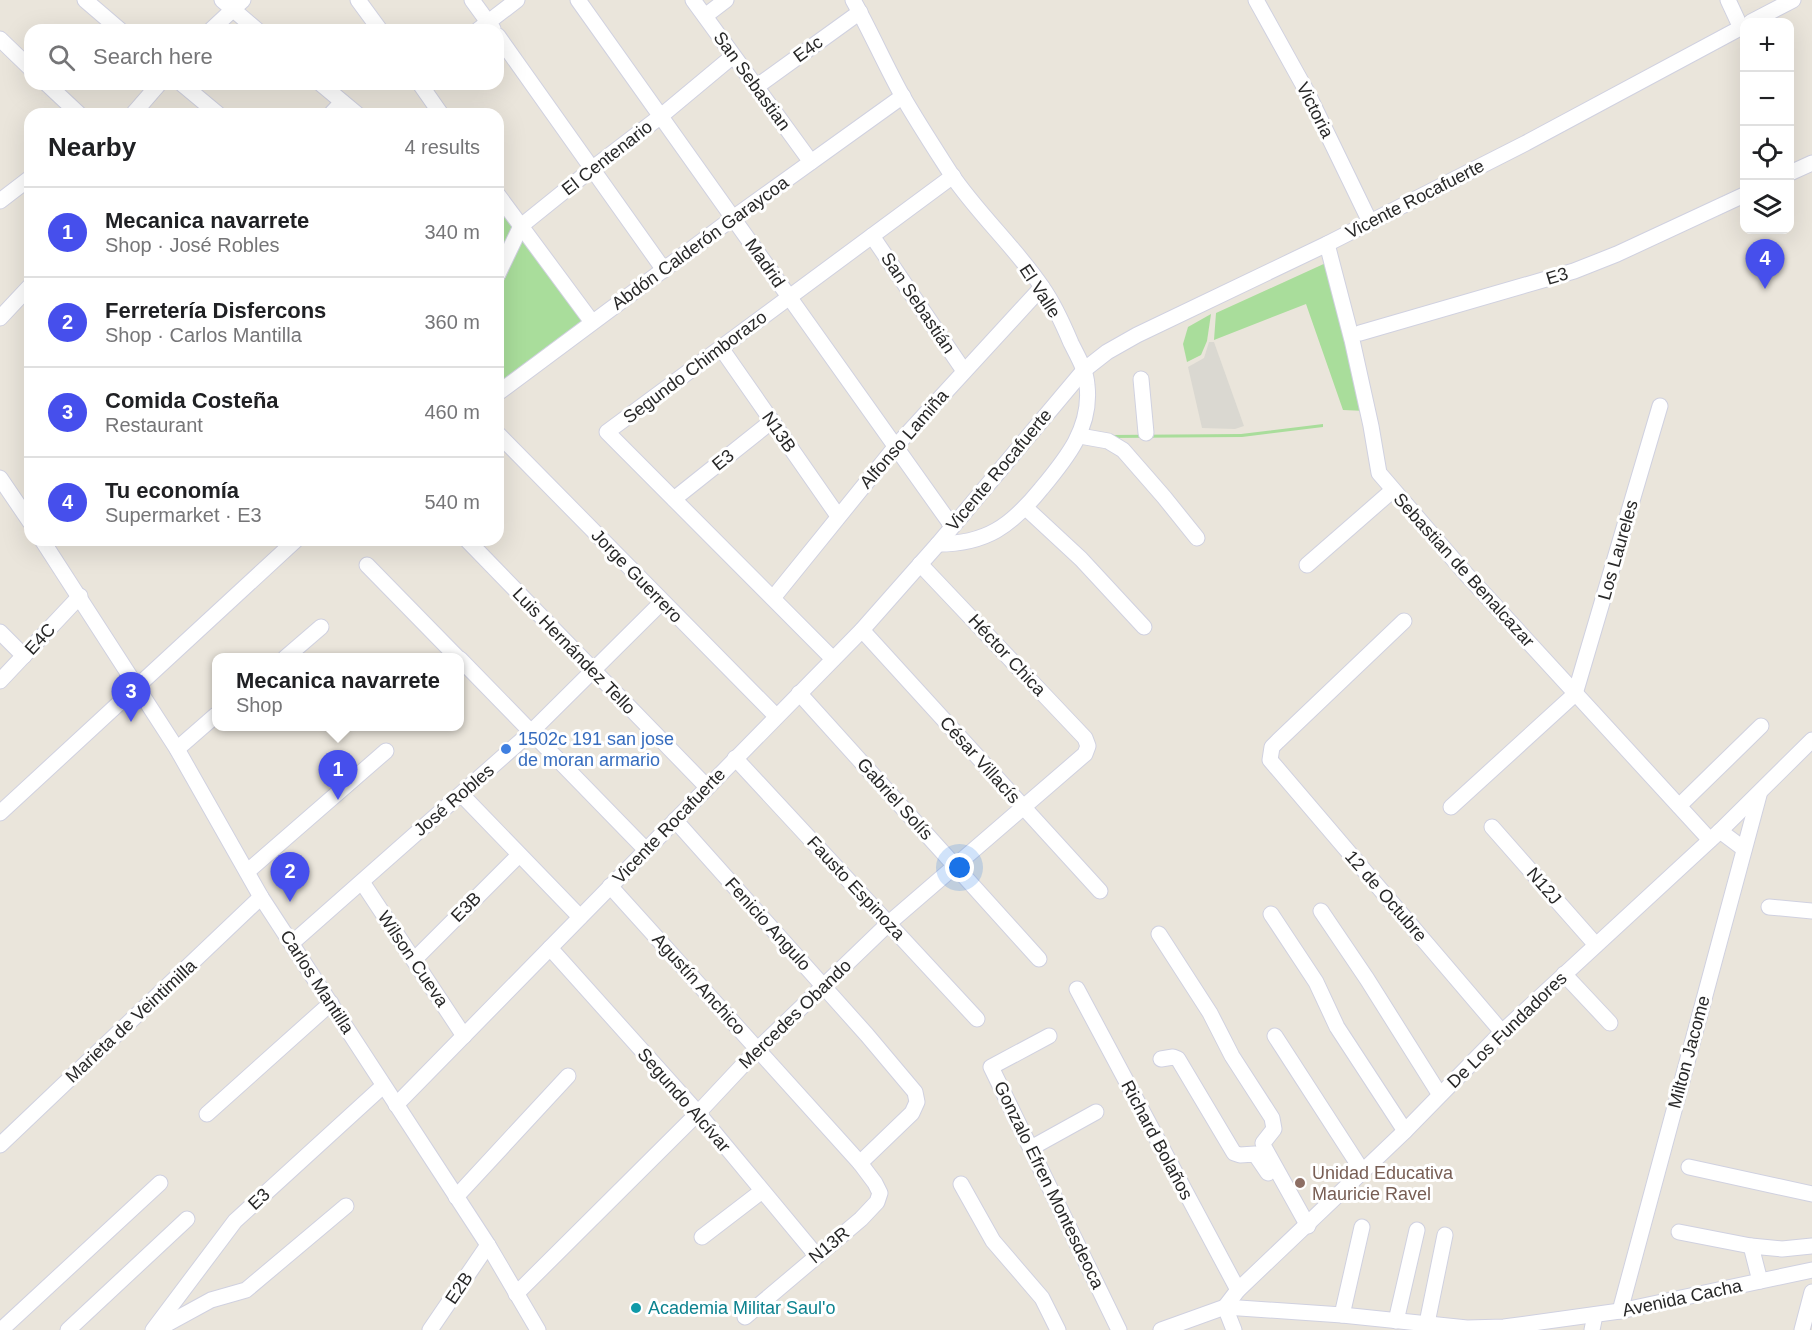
<!DOCTYPE html>
<meta charset="utf-8">
<style>
:root{--surface:#fff;--page:#f6f6f6;--text:#202124;--muted:#757577;--line:#e0e0e0;--accent:#464fec}
body{margin:0;font-family:Arial,sans-serif;background:var(--page);color:var(--text)}
.controls{position:absolute;right:18px;top:18px;display:grid;overflow:hidden;border-radius:12px;box-shadow:0 6px 24px #0002}
.controls button{width:54px;height:54px;display:grid;place-items:center;padding:0;border:0;border-bottom:2px solid var(--line);background:var(--surface);color:var(--text);font:30px sans-serif}
.you{position:absolute;left:960px;top:868px;width:21px;height:21px;margin:-15px;border:4px solid #fff;border-radius:50%;background:#1a73e8;box-shadow:0 0 0 9px #1a73e833}
.badge{display:grid;place-items:center;width:39px;height:39px;border-radius:50%;background:var(--accent);color:#fff;font-size:20px;font-weight:700}
.pin{position:absolute;translate:-50% -50px;filter:drop-shadow(0 2px 3px #0008)}
.pin::after{content:'';position:absolute;top:32px;width:21px;height:18px;background:inherit;clip-path:polygon(0 0,100% 0,50% 100%)}
.popup{position:absolute;left:212px;top:653px;width:252px;height:78px;box-sizing:border-box;display:grid;place-content:center;border-radius:12px;background:var(--surface);filter:drop-shadow(0 2px 4px #0005);font-size:20px;white-space:nowrap;color:var(--muted)}
.popup b{font-size:22px;color:var(--text)}
.popup::after{content:'';position:absolute;left:50%;top:100%;margin-left:-12px;border:12px solid transparent;border-top-color:var(--surface)}
.list{margin:0;padding:0;list-style:none}
h2{display:flex;justify-content:space-between;align-items:center;height:78px;margin:0;padding:0 24px;font-size:26px}
h2 small{font-size:20px;font-weight:400;color:var(--muted)}
.list li{display:grid;grid-template-columns:39px 1fr auto;gap:18px;align-items:center;box-sizing:border-box;height:90px;padding:0 24px;border-top:2px solid var(--line)}
.list b{display:block;font-size:22px;white-space:nowrap}
.list p{margin:0;font-size:20px;white-space:nowrap;color:var(--muted)}
.list em{font-size:20px;font-style:normal;color:var(--muted)}
.icon{flex:none;width:33px;height:33px;fill:none;stroke:currentColor;stroke-width:2;stroke-linecap:round;stroke-linejoin:round}
.map{position:relative;flex:none;width:1812px;height:1330px;overflow:hidden}
.search{position:absolute;background:var(--surface);box-shadow:0 6px 24px #0002;left:24px;top:24px;width:480px;height:66px;display:flex;align-items:center;gap:15px;box-sizing:border-box;padding:0 21px;border-radius:18px;color:var(--muted);font-size:22px}
.panel{position:absolute;background:var(--surface);box-shadow:0 6px 24px #0002;left:24px;top:108px;width:480px;height:438px;border-radius:18px}
.map>svg:first-child{display:block}
.green{fill:#a9dd9b}
.plaza{fill:#dad8d1}
.lines{fill:none;stroke-linecap:round;stroke-linejoin:round}
.minor-casing{stroke:#d0d1e0;stroke-width:17}
.minor{stroke:#fff;stroke-width:15}
.shop-dot{fill:#3f7fe0;stroke:#fff;stroke-width:2}
.education-dot{fill:#8d6e63;stroke:#fff;stroke-width:2}
.culture-dot{fill:#0f9aa8;stroke:#fff;stroke-width:2}
.labels{text-anchor:middle;dominant-baseline:central;stroke-width:6;stroke-linejoin:round;paint-order:stroke}
.street-label{font-size:18px;fill:#282828;stroke:#fff}
.shop-label{font-size:18px;fill:#366cbe;stroke:#fff;text-anchor:start}
.education-label{font-size:18px;fill:#785e54;stroke:#fff;text-anchor:start}
.culture-label{font-size:18px;fill:#0d838f;stroke:#fff;text-anchor:start}
</style>
<div class="map">
<svg width="1812" height="1330" viewBox="0 0 1812 1330">
<rect width="100%" height="100%" fill="#eae5db"/>
<g class="green">
<path d="M 498,205 L 513,227 L 498,260 Z"/>
<path d="M 523,238 L 583,321 L 498,385 L 498,294 Z"/>
<path d="M 1328,262 L 1366,411 L 1343,410 L 1306,304 L 1214,340 L 1216,313 Z"/>
<path d="M 1211,314 L 1207,341 L 1201,355 L 1187,362 L 1183,344 L 1188,327 Z"/>
<path d="M 1323,424 L 1323,427 L 1242,437 L 1109,438 L 1109,435 L 1241,434 Z"/>
</g>
<path class="plaza" d="M 1209,342 L 1214,342 L 1244,426 L 1235,429 L 1202,428 L 1188,367 L 1204,358 Z"/>
<g class="lines">
<defs>
<g id="minor">
<path d="M 85,0 L 120,30"/>
<path d="M 222,0 L 257,30"/>
<path d="M 358,0 L 380,30"/>
<path d="M 472,0 L 493,29"/>
<path d="M 578,0 L 952,526"/>
<path d="M 693,0 L 811,162"/>
<path d="M 853,0 C 871,32 885,65 903,97 C 918,123 935,149 951,174 C 978,214 1015,247 1042,287 C 1054,304 1063,324 1071,343 C 1078,357 1086,370 1087,385 C 1092,428 1066,459 1041,489 C 1011,526 986,544 938,544"/>
<path d="M 1256,0 L 1307,92 L 1370,222"/>
<path d="M 1728,0 L 1741,28"/>
<path d="M 705,16 L 726,0"/>
<path d="M 1751,22 L 1793,0"/>
<path d="M 211,30 L 243,0"/>
<path d="M 478,30 L 517,0"/>
<path d="M 498,36 L 664,270"/>
<path d="M 0,39 L 30,68"/>
<path d="M 47,84 L 79,114"/>
<path d="M 182,84 L 218,114"/>
<path d="M 321,84 L 357,114"/>
<path d="M 420,84 L 441,114"/>
<path d="M 756,87 L 860,12"/>
<path d="M 133,114 L 159,84"/>
<path d="M 331,114 L 342,102"/>
<path d="M 1790,173 L 1812,163"/>
<path d="M 498,195 L 592,322"/>
<path d="M 0,201 L 30,178"/>
<path d="M 872,236 L 964,371"/>
<path d="M 1327,244 L 1352,340 L 1371,426 L 1379,473 L 1466,574 L 1710,840"/>
<path d="M 498,274 L 521,226 L 593,168 L 661,116 L 733,56"/>
<path d="M 0,318 L 30,286"/>
<path d="M 1360,333 L 1574,271 L 1617,254 L 1744,195"/>
<path d="M 721,348 L 838,516"/>
<path d="M 1141,379 L 1146,433"/>
<path d="M 498,393 L 733,218 L 903,96"/>
<path d="M 498,434 L 776,716"/>
<path d="M 1080,436 L 1108,441 L 1123,450 L 1164,497 L 1197,538"/>
<path d="M 0,478 L 30,522"/>
<path d="M 674,499 L 772,421"/>
<path d="M 1026,508 L 1081,559 L 1144,627"/>
<path d="M 42,540 L 177,749 L 261,897 L 488,1245 L 538,1330"/>
<path d="M 467,540 L 707,787"/>
<path d="M 367,565 L 458,658"/>
<path d="M 1307,565 L 1393,490"/>
<path d="M 773,598 L 896,446 L 1042,287"/>
<path d="M 1404,621 L 1278,741 L 1272,747 L 1270,760 L 1502,1032"/>
<path d="M 862,630 L 1100,891"/>
<path d="M 0,632 L 24,656"/>
<path d="M 285,658 L 321,627"/>
<path d="M 460,659 L 646,850"/>
<path d="M 833,659 L 607,432 L 953,176"/>
<path d="M 0,681 L 80,596"/>
<path d="M 799,693 L 1039,959"/>
<path d="M 177,749 L 216,715"/>
<path d="M 735,758 L 977,1019"/>
<path d="M 462,795 L 580,917"/>
<path d="M 1679,806 L 1761,726"/>
<path d="M 1451,807 L 1575,694 L 1660,406"/>
<path d="M 0,813 L 296,540"/>
<path d="M 675,820 L 867,1035 L 915,1092 L 917,1102 L 912,1113 L 860,1163"/>
<path d="M 1492,827 L 1596,945"/>
<path d="M 1720,831 L 1744,849"/>
<path d="M 248,871 L 386,751"/>
<path d="M 362,882 L 464,1036"/>
<path d="M 610,886 L 860,1163 L 875,1183 L 880,1193 L 877,1202 L 861,1219 L 745,1317"/>
<path d="M 1769,907 L 1812,911"/>
<path d="M 1321,911 L 1367,979 L 1440,1095"/>
<path d="M 1271,914 L 1316,982 L 1337,1027 L 1405,1131"/>
<path d="M 1159,934 L 1210,1013 L 1232,1056 L 1272,1118 L 1274,1129 L 1263,1143 L 1264,1147 L 1308,1226"/>
<path d="M 292,943 L 531,732 L 662,602"/>
<path d="M 550,948 L 698,1113 L 816,1255"/>
<path d="M 414,960 L 519,855"/>
<path d="M 1564,974 L 1610,1023"/>
<path d="M 1077,989 L 1238,1290"/>
<path d="M 1049,1036 L 991,1067 L 1119,1330"/>
<path d="M 1275,1036 L 1363,1172"/>
<path d="M 1161,1059 L 1173,1057 L 1178,1059 L 1234,1153 L 1240,1155 L 1255,1154 L 1268,1173"/>
<path d="M 396,1105 L 862,630 L 938,544 L 1084,370 L 1107,352 L 1137,335 L 1327,244 L 1526,143 L 1744,26"/>
<path d="M 207,1114 L 331,1003"/>
<path d="M 0,1145 L 261,897"/>
<path d="M 1031,1148 L 1096,1112"/>
<path d="M 1689,1167 L 1812,1194"/>
<path d="M 961,1184 L 993,1241 L 1042,1298 L 1058,1330"/>
<path d="M 456,1197 L 568,1076"/>
<path d="M 1679,1232 L 1751,1246"/>
<path d="M 702,1237 L 762,1191"/>
<path d="M 1760,1281 L 1751,1246 L 1782,1249 L 1812,1246"/>
<path d="M 516,1294 L 698,1113 L 758,1049 L 889,923 L 1085,754 L 1088,746 L 1085,738 L 920,564"/>
<path d="M 1620,1311 L 1759,795"/>
<path d="M 1342,1315 L 1362,1227"/>
<path d="M 1396,1321 L 1417,1230"/>
<path d="M 1427,1323 L 1445,1235"/>
<path d="M 1,1330 L 160,1183"/>
<path d="M 68,1330 L 187,1219"/>
<path d="M 153,1330 L 235,1221 L 383,1086"/>
<path d="M 156,1330 L 211,1300 L 246,1290 L 346,1206"/>
<path d="M 430,1330 L 488,1245"/>
<path d="M 1161,1330 L 1225,1307 L 1342,1315 L 1467,1328 L 1504,1327 L 1620,1311 L 1812,1270"/>
<path d="M 1234,1330 L 1225,1307 L 1238,1290 L 1405,1131 L 1502,1032 L 1720,831 L 1812,740"/>
<path d="M 1592,1330 L 1595,1315"/>
<path d="M 1802,1330 L 1812,1292"/>
</g>
</defs>
<use href="#minor" class="minor-casing"/>
<use href="#minor" class="minor"/>
</g>
<circle class="shop-dot" cx="506" cy="749" r="6"/>
<circle class="education-dot" cx="1300" cy="1183" r="6"/>
<circle class="culture-dot" cx="636" cy="1308" r="6"/>
<g class="labels">
<g class="street-label">
<text transform="translate(808 49) rotate(-36)">E4c</text>
<text transform="translate(752 81) rotate(54)">San Sebastian</text>
<text transform="translate(1315 110) rotate(63)">Victoria</text>
<text transform="translate(607 158) rotate(-38)">El Centenario</text>
<text transform="translate(1415 199) rotate(-27)">Vicente Rocafuerte</text>
<text transform="translate(700 243) rotate(-36)">Abdón Calderón Garaycoa</text>
<text transform="translate(765 263) rotate(55)">Madrid</text>
<text transform="translate(1557 276) rotate(-17)">E3</text>
<text transform="translate(1040 291) rotate(57)">El Valle</text>
<text transform="translate(918 303) rotate(56)">San Sebastián</text>
<text transform="translate(695 367) rotate(-37)">Segundo Chimborazo</text>
<text transform="translate(779 432) rotate(55)">N13B</text>
<text transform="translate(904 439) rotate(-49)">Alfonso Lamiña</text>
<text transform="translate(723 460) rotate(-39)">E3</text>
<text transform="translate(999 470) rotate(-50)">Vicente Rocafuerte</text>
<text transform="translate(1618 550) rotate(-74)">Los Laureles</text>
<text transform="translate(1464 570) rotate(48)">Sebastian de Benalcazar</text>
<text transform="translate(637 576) rotate(46)">Jorge Guerrero</text>
<text transform="translate(40 639) rotate(-47)">E4C</text>
<text transform="translate(574 651) rotate(46)">Luis Hernández Tello</text>
<text transform="translate(1007 655) rotate(47)">Héctor Chica</text>
<text transform="translate(980 760) rotate(48)">César Villacís</text>
<text transform="translate(895 799) rotate(48)">Gabriel Solís</text>
<text transform="translate(454 800) rotate(-41)">José Robles</text>
<text transform="translate(669 826) rotate(-46)">Vicente Rocafuerte</text>
<text transform="translate(1544 886) rotate(49)">N12J</text>
<text transform="translate(856 888) rotate(47)">Fausto Espinoza</text>
<text transform="translate(1386 896) rotate(49)">12 de Octubre</text>
<text transform="translate(466 907) rotate(-45)">E3B</text>
<text transform="translate(768 924) rotate(48)">Fenicio Angulo</text>
<text transform="translate(413 959) rotate(56)">Wilson Cueva</text>
<text transform="translate(317 982) rotate(57)">Carlos Mantilla</text>
<text transform="translate(699 984) rotate(48)">Agustín Anchico</text>
<text transform="translate(795 1014) rotate(-44)">Mercedes Obando</text>
<text transform="translate(131 1021) rotate(-43)">Marieta de Veintimilla</text>
<text transform="translate(1507 1030) rotate(-44)">De Los Fundadores</text>
<text transform="translate(1689 1052) rotate(-75)">Milton Jacome</text>
<text transform="translate(684 1100) rotate(49)">Segundo Alcívar</text>
<text transform="translate(1157 1140) rotate(62)">Richard Bolaños</text>
<text transform="translate(1049 1185) rotate(64)">Gonzalo Efren Montesdeoca</text>
<text transform="translate(259 1199) rotate(-43)">E3</text>
<text transform="translate(829 1245) rotate(-39)">N13R</text>
<text transform="translate(459 1288) rotate(-56)">E2B</text>
<text transform="translate(1682 1298) rotate(-12)">Avenida Cacha</text>
</g>
<g class="shop-label">
<text x="518" y="739">1502c 191 san jose<tspan x="518" dy="21">de moran armario</tspan></text>
</g>
<g class="education-label">
<text x="1312" y="1173">Unidad Educativa<tspan x="1312" dy="21">Mauricie Ravel</tspan></text>
</g>
<g class="culture-label">
<text x="648" y="1308">Academia Militar Saul'o</text>
</g>
</g>
</svg>
<div class="controls">
<button>+</button>
<button>−</button>
<button><svg class="icon" aria-label="locate" viewBox="0 0 24 24"><circle cx="12" cy="12" r="6"/><path d="M12 2v4M12 18v4M2 12h4M18 12h4"/></svg></button>
<button><svg class="icon" aria-label="layers" viewBox="0 0 24 24"><path d="M12 4l9 5-9 5-9-5zM3 14l9 5 9-5"/></svg></button>
</div>
<div class="you"></div>
<div class="pin badge" style="left:338px;top:800px">1</div>
<div class="popup"><b>Mecanica navarrete</b>Shop</div>
<div class="pin badge" style="left:290px;top:902px">2</div>
<div class="pin badge" style="left:131px;top:722px">3</div>
<div class="pin badge" style="left:1765px;top:289px">4</div>
<div class="search"><svg class="icon" aria-label="search" viewBox="0 0 24 24"><circle cx="10" cy="10" r="6"/><path d="M15 15l6 6"/></svg>Search here</div>
<section class="panel">
<h2>Nearby<small>4 results</small></h2>
<ul class="list">
<li><span class="badge">1</span><div><b>Mecanica navarrete</b><p>Shop · José Robles</p></div><em>340 m</em></li>
<li><span class="badge">2</span><div><b>Ferretería Disfercons</b><p>Shop · Carlos Mantilla</p></div><em>360 m</em></li>
<li><span class="badge">3</span><div><b>Comida Costeña</b><p>Restaurant</p></div><em>460 m</em></li>
<li><span class="badge">4</span><div><b>Tu economía</b><p>Supermarket · E3</p></div><em>540 m</em></li>
</ul>
</section>
</div>
